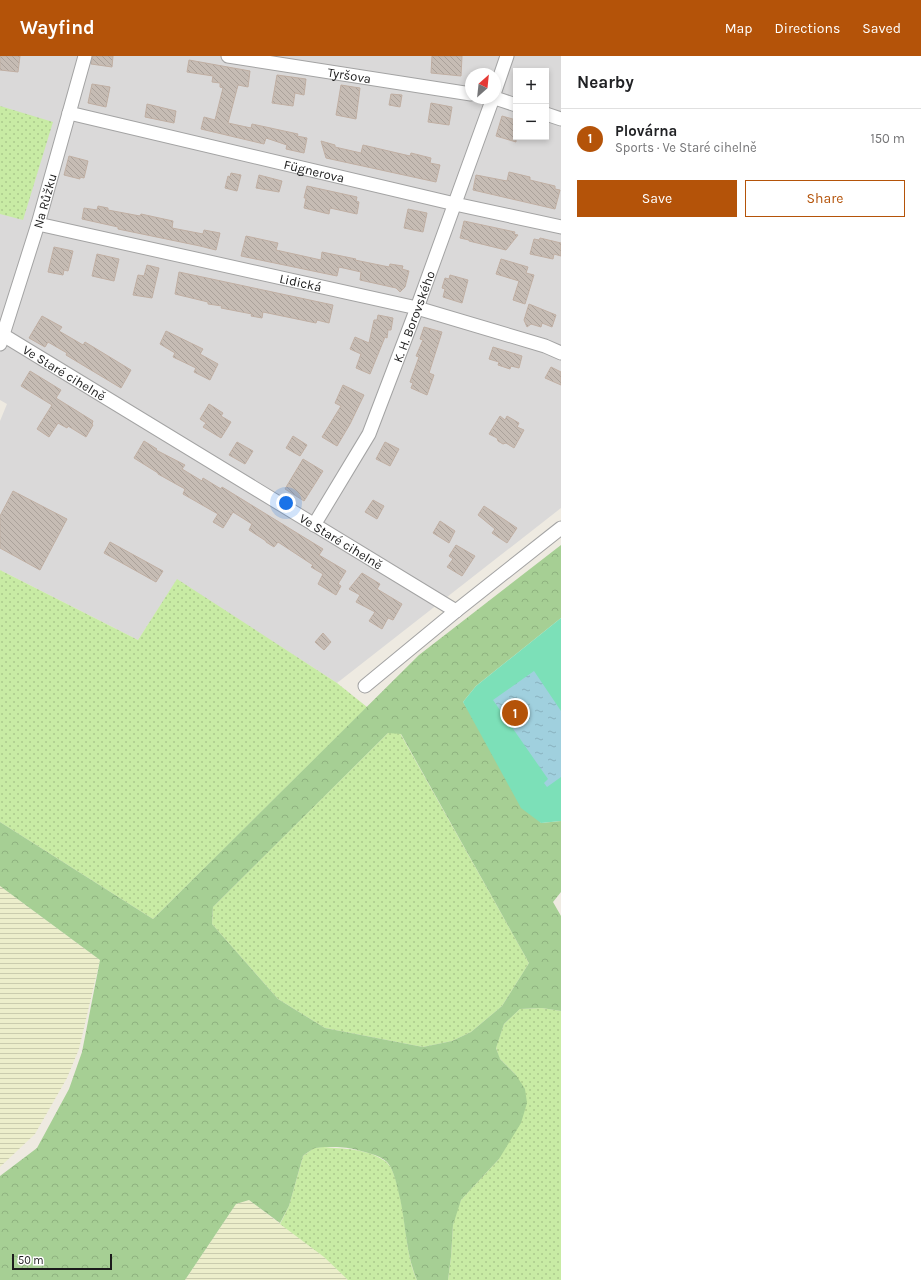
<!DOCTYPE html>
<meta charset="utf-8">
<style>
:root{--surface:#fff;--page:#f6f6f6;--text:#202124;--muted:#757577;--line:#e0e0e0;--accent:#b45309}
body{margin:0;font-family:Karla,sans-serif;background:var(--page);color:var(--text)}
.controls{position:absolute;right:12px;top:12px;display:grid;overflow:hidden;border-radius:0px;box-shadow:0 2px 6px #0003}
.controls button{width:36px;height:36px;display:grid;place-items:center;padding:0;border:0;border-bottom:1px solid var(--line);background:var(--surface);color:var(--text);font:20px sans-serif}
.compass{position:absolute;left:465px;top:12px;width:36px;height:36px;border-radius:50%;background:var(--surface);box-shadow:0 2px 6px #0003;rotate:27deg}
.scale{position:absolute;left:12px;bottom:10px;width:100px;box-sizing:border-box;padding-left:4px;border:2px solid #1c1c1c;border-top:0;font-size:11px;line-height:14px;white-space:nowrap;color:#1c1c1c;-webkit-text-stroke:3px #fff;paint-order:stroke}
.you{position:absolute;left:286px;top:447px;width:14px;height:14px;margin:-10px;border:3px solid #fff;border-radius:50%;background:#1a73e8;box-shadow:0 0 0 6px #1a73e833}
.badge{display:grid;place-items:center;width:26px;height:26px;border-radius:50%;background:var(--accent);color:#fff;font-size:13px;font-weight:700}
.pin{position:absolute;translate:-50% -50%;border:2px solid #fff;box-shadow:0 1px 4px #0006}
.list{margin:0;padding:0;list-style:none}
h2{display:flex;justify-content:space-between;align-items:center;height:52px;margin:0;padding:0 16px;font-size:17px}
h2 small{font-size:13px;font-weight:400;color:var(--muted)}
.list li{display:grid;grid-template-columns:26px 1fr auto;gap:12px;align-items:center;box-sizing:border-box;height:60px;padding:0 16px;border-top:1px solid var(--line)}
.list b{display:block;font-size:15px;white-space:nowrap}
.list p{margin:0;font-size:13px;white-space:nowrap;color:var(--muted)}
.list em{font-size:13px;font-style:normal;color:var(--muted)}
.actions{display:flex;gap:8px;padding:12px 16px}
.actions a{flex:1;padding:9px 0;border:1px solid var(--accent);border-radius:0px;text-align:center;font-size:14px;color:var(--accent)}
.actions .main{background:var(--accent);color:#fff}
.map{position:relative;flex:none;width:561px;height:1224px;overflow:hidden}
header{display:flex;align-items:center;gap:24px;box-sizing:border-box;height:56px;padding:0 20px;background:var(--accent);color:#fff}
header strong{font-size:19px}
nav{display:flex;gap:22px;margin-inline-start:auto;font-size:14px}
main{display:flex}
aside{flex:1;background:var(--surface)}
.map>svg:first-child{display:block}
.residential{fill:#dad9d9;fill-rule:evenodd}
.farmland{fill:url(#farmland-rules)}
.grass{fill:url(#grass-dots)}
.forest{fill:url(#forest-crowns);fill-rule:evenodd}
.pitch{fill:#7ce0b8}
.water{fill:url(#water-ripples)}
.building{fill:url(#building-back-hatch);stroke:#c0afa3}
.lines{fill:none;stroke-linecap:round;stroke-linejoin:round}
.minor-casing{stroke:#a3a3a3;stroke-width:15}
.minor{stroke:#fff;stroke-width:13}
.labels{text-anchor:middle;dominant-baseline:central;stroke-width:3.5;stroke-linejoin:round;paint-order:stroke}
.street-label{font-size:13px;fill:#1c1c1c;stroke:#fff}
</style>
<header>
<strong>Wayfind</strong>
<nav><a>Map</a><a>Directions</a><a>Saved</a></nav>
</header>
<main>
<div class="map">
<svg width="561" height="1224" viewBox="0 0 561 1224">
<defs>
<pattern id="farmland-rules" width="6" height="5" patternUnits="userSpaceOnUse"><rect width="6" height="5" fill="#eceecb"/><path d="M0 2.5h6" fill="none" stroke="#caccae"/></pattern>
<pattern id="grass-dots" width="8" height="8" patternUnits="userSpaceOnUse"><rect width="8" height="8" fill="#c8eba4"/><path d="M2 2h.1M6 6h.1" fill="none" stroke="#abc98d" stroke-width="1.8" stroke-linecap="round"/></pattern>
<pattern id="forest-crowns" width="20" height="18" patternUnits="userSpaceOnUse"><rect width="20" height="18" fill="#a6cf94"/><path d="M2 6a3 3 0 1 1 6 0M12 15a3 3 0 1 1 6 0" fill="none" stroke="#8eb17f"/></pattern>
<pattern id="water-ripples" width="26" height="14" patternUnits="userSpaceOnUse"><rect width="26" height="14" fill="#a0d0de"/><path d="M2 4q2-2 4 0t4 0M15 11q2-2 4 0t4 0" fill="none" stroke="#89b2be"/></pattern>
<pattern id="building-back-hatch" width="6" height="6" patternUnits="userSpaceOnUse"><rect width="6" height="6" fill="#c6bcb4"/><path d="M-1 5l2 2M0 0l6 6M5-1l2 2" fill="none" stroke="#aaa19a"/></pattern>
</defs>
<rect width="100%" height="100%" fill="#eeeae1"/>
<path class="residential" d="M 0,0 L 561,0 L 561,452 L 337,627 L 177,524 L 138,584 L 0,514 L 0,365 L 7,348 L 0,344 ZM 516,15 L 546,15 L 546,81 L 516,81 ZM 471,18 L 495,18 L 495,42 L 471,42 Z"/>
<g class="farmland">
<path d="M 0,830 L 100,904 L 79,993 L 67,1022 L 35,1078 L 0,1111 Z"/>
<path d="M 249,1144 L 324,1201 L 348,1224 L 185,1224 L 236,1148 Z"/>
</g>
<g class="grass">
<path d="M 0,50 L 53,66 L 23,164 L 0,158 Z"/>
<path d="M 0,514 L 138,584 L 177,523 L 337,627 L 367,651 L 153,863 L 0,766 Z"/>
<path d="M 388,677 L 400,677 L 529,907 L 502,950 L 471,976 L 452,985 L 423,991 L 325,972 L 278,943 L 212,868 L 213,851 Z"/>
<path d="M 542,952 L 561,955 L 561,1224 L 448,1224 L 451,1201 L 453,1169 L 456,1156 L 461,1144 L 499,1103 L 516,1019 L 499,1002 L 496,991 L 504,968 L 520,953 Z"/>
<path d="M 323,1091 C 344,1093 366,1092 385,1105 C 400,1115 405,1173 408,1192 C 410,1203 412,1214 417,1224 L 348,1224 L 324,1201 L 280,1168 L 289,1150 L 303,1100 L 314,1092 Z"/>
</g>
<path class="forest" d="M 561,489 L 561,562 L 476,630 L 463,646 L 541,767 L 561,765 L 561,836 L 553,846 L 561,860 L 561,955 L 542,952 L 520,953 L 504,968 L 496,992 L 500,1003 L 516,1019 L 525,1033 L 527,1047 L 521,1067 L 499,1103 L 461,1144 L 453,1169 L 451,1201 L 448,1224 L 417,1224 C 405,1197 406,1163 398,1134 C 396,1125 393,1113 387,1106 C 380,1099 362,1095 353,1093 C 346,1091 319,1090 313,1093 C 310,1095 306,1097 303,1100 L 289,1150 L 280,1167 L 249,1144 L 236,1148 L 185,1224 L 0,1224 L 0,1120 L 37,1092 L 69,1033 L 82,996 L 100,904 L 0,830 L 0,766 L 153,863 L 419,599 ZM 388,677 L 401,678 L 529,907 L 502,950 L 471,976 L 452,985 L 423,991 L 325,972 L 278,943 L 212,868 L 213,851 Z"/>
<path class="pitch" d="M 561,562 L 561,765 L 541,767 L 521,752 L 463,646 L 476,630 Z"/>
<path class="water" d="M 534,615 L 561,655 L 561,721 L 547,731 L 544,727 L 548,723 L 493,644 Z"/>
<g class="building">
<path d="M 0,0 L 20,0 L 18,16 L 0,14 Z"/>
<path d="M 93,0 L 113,0 L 112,11 L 91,8 Z"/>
<path d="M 432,0 L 462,0 L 461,20 L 431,17 Z"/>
<path d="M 189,4 L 250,15 L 248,31 L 238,29 L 228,67 L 251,72 L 252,68 L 298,78 L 297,80 L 307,82 L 304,97 L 286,93 L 287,89 L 266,82 L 264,88 L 201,73 L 204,61 L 215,64 L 223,32 L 220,31 L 220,27 L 212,26 L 213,20 L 187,16 Z"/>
<path d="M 277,19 L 306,23 L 304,39 L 295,37 L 293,50 L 272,47 Z"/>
<path d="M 92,28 L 110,31 L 106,51 L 88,47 Z"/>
<path d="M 341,29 L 360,32 L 356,63 L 336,59 Z"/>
<path d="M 391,38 L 402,39 L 400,51 L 389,49 Z"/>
<path d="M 431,47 L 452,51 L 449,69 L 428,66 Z"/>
<path d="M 147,48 L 176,55 L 174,67 L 145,61 Z"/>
<path d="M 502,60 L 516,64 L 516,86 L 496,80 Z"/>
<path d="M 321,85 L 335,89 L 335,91 L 361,97 L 363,89 L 410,100 L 411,97 L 431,102 L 430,107 L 440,109 L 436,126 L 326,102 Z"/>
<path d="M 69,100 L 88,105 L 84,122 L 80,121 L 80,123 L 64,119 Z"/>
<path d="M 509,116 L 530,121 L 530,124 L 555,130 L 555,133 L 560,134 L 555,153 L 473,134 L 476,119 L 507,125 Z"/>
<path d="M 231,117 L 241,119 L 237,135 L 225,132 L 228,120 L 230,121 Z"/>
<path d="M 259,119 L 282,125 L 279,136 L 256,132 Z"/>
<path d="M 307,130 L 357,141 L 356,145 L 359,146 L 357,158 L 330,152 L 329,158 L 304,152 L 306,142 L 304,142 Z"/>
<path d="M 98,150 L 108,152 L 108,154 L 140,160 L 141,158 L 173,165 L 172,172 L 203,178 L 204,174 L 220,177 L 216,194 L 200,190 L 118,173 L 118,171 L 82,163 L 84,152 L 97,154 Z"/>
<path d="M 408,153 L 427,157 L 423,176 L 404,172 Z"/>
<path d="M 464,165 L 515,176 L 514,178 L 518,179 L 506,194 L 469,185 L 469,184 L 460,182 Z"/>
<path d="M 246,180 L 278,187 L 276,194 L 321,204 L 322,196 L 356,203 L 355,204 L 389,211 L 390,208 L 403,210 L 402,213 L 409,215 L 405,231 L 400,236 L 396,232 L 360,224 L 361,216 L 339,211 L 337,220 L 241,200 Z"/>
<path d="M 540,182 L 561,187 L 561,200 L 554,198 L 553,203 L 530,198 L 534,183 L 539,184 Z"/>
<path d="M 54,191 L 73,195 L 68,215 L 64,214 L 63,219 L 48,216 Z"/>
<path d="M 97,198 L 119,203 L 114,225 L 92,220 Z"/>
<path d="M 501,203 L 528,211 L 526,217 L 534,219 L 525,248 L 513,244 L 519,225 L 496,218 Z"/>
<path d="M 147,209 L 159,212 L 152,242 L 133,239 L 138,219 L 144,220 Z"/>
<path d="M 179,216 L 333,249 L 329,267 L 317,264 L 316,267 L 263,256 L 262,262 L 251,260 L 252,258 L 221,252 L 222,250 L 208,248 L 208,246 L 175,238 Z"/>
<path d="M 450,219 L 468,224 L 462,247 L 443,241 L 445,233 L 442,232 L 445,222 L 449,223 Z"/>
<path d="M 529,248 L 556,259 L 552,271 L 542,267 L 541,271 L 531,268 L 527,271 L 524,264 Z"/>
<path d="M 378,259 L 393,262 L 391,274 L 388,274 L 387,282 L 385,281 L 370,318 L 356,312 L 361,298 L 350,293 L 355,281 L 369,287 L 374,264 L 377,264 Z"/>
<path d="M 42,260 L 62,271 L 59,275 L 83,289 L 85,286 L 131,314 L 121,332 L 66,299 L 67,297 L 48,286 L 45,291 L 29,282 Z"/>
<path d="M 424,271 L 442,276 L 429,317 L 434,319 L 427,339 L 411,332 L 413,327 L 410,326 L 419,301 L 416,300 L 423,284 L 420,283 Z"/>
<path d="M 166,275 L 203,293 L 200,298 L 218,308 L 210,324 L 194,316 L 196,312 L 173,301 L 175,297 L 160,288 Z"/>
<path d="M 493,291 L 522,300 L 519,312 L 511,310 L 510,313 L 498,309 L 499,306 L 489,303 Z"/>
<path d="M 551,311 L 561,316 L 561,329 L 545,322 Z"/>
<path d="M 30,315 L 61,334 L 56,342 L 93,365 L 92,368 L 93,369 L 86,381 L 68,370 L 67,372 L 58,367 L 49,381 L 37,373 L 52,349 L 21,330 Z"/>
<path d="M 343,329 L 364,339 L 350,368 L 337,390 L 322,381 L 341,350 L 335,347 Z"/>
<path d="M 209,348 L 223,357 L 221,360 L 231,366 L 221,382 L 203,371 L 206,367 L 200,363 Z"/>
<path d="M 500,360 L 505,364 L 507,360 L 519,367 L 517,371 L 524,374 L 514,392 L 506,387 L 503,388 L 498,385 L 497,382 L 489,378 Z"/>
<path d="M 293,380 L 307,389 L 300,400 L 286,392 Z"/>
<path d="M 144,385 L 157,393 L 156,394 L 185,409 L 182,413 L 202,425 L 203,422 L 221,433 L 222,431 L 323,493 L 319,499 L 346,515 L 338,528 L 341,530 L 336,539 L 318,528 L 323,518 L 311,511 L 313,509 L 278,486 L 274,491 L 266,486 L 266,485 L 249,474 L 252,468 L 233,456 L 223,472 L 213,466 L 218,458 L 183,438 L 185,433 L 158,418 L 158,417 L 134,402 Z"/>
<path d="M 237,386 L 253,395 L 245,408 L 229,399 Z"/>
<path d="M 385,386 L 399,393 L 390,410 L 376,403 Z"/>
<path d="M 303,403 L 323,415 L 304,445 L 285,433 Z"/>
<path d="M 13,435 L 67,463 L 40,514 L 0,492 L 0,460 Z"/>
<path d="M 373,444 L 384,450 L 377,463 L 365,456 Z"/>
<path d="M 484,450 L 517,472 L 507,487 L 492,477 L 495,473 L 478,459 Z"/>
<path d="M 440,465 L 455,475 L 449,487 L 433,477 Z"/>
<path d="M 110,486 L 163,515 L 156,526 L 104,497 Z"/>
<path d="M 456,489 L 475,500 L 462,520 L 447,511 L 453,503 L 449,500 Z"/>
<path d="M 362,517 L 380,528 L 377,533 L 402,548 L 393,564 L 388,562 L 382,573 L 369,565 L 375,556 L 356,546 L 360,539 L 349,533 Z"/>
<path d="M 323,577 L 331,586 L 324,594 L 315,586 Z"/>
</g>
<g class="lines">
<defs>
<g id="minor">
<path id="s1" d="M 228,0 L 471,38"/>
<path d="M 495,35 L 507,0"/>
<path d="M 495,42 L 516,49"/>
<path id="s2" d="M 69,57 L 455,148 L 561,171"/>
<path d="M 546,58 L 561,63"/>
<path id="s3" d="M 38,168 L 417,252 L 545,290 L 561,297"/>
<path id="s4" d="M 3,279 L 456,555"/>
<path id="s5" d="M 0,288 L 38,168 L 85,0"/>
<path id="s6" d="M 314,469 L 369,378 L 417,252 L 493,42"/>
<path d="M 365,630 L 456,555 L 561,472"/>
</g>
</defs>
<use href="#minor" class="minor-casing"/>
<use href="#minor" class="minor"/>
</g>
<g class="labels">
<g class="street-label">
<text stroke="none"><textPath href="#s1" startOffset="123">Tyršova</textPath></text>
<text stroke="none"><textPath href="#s2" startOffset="252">Fügnerova</textPath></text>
<text stroke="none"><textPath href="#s5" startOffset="150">Na Růžku</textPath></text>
<text stroke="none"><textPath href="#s3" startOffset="269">Lidická</textPath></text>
<text stroke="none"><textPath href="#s6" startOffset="232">K. H. Borovského</textPath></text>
<text stroke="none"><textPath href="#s4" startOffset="72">Ve Staré cihelně</textPath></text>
<text stroke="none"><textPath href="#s4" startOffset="396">Ve Staré cihelně</textPath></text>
</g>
</g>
</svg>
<div class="controls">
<button>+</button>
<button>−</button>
</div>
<svg class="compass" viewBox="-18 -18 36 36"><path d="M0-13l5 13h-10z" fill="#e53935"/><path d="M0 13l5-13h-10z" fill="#757577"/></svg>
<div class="scale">50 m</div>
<div class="you"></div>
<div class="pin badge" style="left:515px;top:657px">1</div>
</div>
<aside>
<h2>Nearby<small></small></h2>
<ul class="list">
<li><span class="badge">1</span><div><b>Plovárna</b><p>Sports · Ve Staré cihelně</p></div><em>150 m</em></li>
</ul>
<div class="actions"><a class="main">Save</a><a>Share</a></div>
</aside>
</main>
